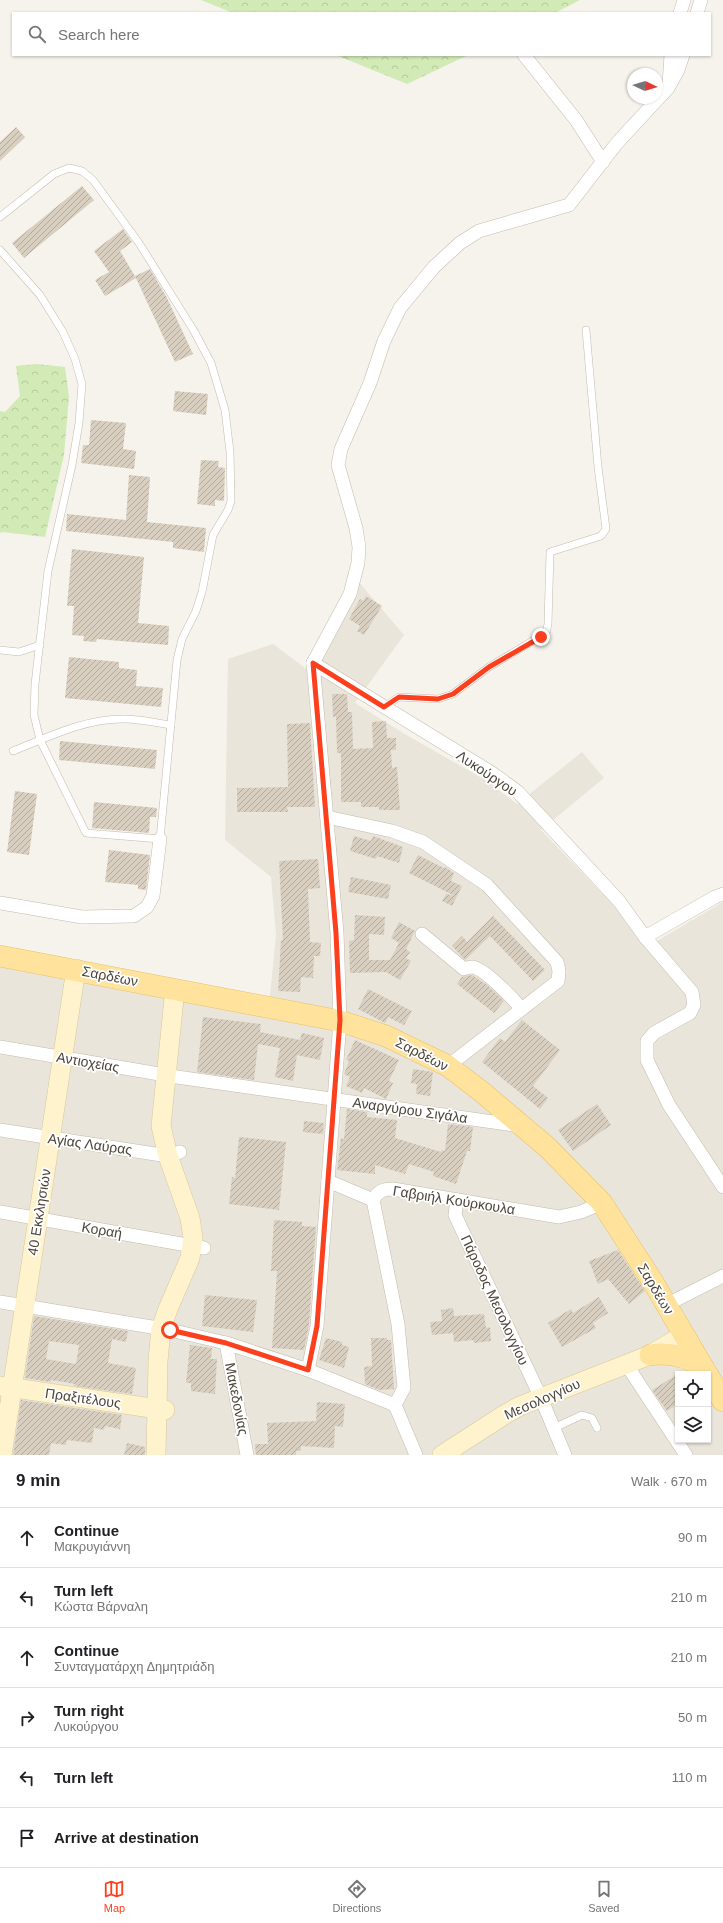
<!DOCTYPE html>
<meta charset="utf-8">
<style>
:root{--surface:#fff;--page:#f6f6f6;--text:#202124;--muted:#757577;--line:#e0e0e0;--accent:#fc3f1d}
body{margin:0;font-family:Arial,sans-serif;background:var(--page);color:var(--text)}
.controls{position:absolute;right:12px;bottom:12px;display:grid;overflow:hidden;border-radius:0px;box-shadow:0 1px 3px #0004}
.controls button{width:36px;height:36px;display:grid;place-items:center;padding:0;border:0;border-bottom:1px solid var(--line);background:var(--surface);color:var(--text);font:20px sans-serif}
.compass{position:absolute;left:627px;top:68px;width:36px;height:36px;border-radius:50%;background:var(--surface);box-shadow:0 1px 3px #0004;rotate:94deg}
.stop{position:absolute;width:12px;height:12px;margin:-9px;border:3px solid #fc3f1d;border-radius:50%;background:#fff}
.stop.end{background:#fc3f1d;border-color:#fff;box-shadow:0 1px 4px #0008}
.list{margin:0;padding:0;list-style:none}
h2{display:flex;justify-content:space-between;align-items:center;height:52px;margin:0;padding:0 16px;font-size:17px}
h2 small{font-size:13px;font-weight:400;color:var(--muted)}
.list li{display:grid;grid-template-columns:26px 1fr auto;gap:12px;align-items:center;box-sizing:border-box;height:60px;padding:0 16px;border-top:1px solid var(--line)}
.list b{display:block;font-size:15px;white-space:nowrap}
.list p{margin:0;font-size:13px;white-space:nowrap;color:var(--muted)}
.list em{font-size:13px;font-style:normal;color:var(--muted)}
.icon{flex:none;width:22px;height:22px;fill:none;stroke:currentColor;stroke-width:2;stroke-linecap:round;stroke-linejoin:round}
.map{position:relative;flex:none;width:723px;height:1455px;overflow:hidden}
.search{position:absolute;background:var(--surface);box-shadow:0 1px 3px #0004;left:12px;right:12px;top:12px;height:44px;display:flex;align-items:center;gap:10px;box-sizing:border-box;padding:0 14px;border-radius:0px;color:var(--muted);font-size:15px}
.sheet{height:412px;background:var(--surface)}
nav{display:flex;justify-content:space-around;align-items:center;box-sizing:border-box;height:56px;border-top:1px solid var(--line);background:var(--surface);font-size:11px;color:var(--muted)}
nav a{display:grid;justify-items:center;gap:2px}
nav .on{color:var(--accent)}
.map>svg:first-child{display:block}
.residential{fill:#eae5da;fill-rule:evenodd}
.forest{fill:url(#forest-crowns)}
.building{fill:url(#building-hatch);fill-rule:evenodd}
.lines{fill:none;stroke-linecap:round;stroke-linejoin:round}
.lane-casing{stroke:#c2bbae;stroke-width:8}
.street-casing{stroke:#c2bbae;stroke-width:14}
.secondary-casing{stroke:#d6c79b;stroke-width:20}
.primary-casing{stroke:#e6c16a;stroke-width:22}
.lane{stroke:#fff;stroke-width:7}
.street{stroke:#fff;stroke-width:13}
.secondary{stroke:#fff3cd;stroke-width:19}
.primary{stroke:#ffe39c;stroke-width:21}
.route{stroke:#fc3f1d;stroke-width:5}
.labels{text-anchor:middle;dominant-baseline:central;stroke-width:3.5;stroke-linejoin:round;paint-order:stroke}
.street-label{font-size:14px;fill:#4b4439;stroke:#fff}
</style>
<div class="map">
<svg width="723" height="1455" viewBox="0 0 723 1455">
<defs>
<pattern id="forest-crowns" width="20" height="18" patternUnits="userSpaceOnUse"><rect width="20" height="18" fill="#d2eab5"/><path d="M2 6a3 3 0 1 1 6 0M12 15a3 3 0 1 1 6 0" fill="none" stroke="#b6ca9c"/></pattern>
<pattern id="building-hatch" width="6" height="6" patternUnits="userSpaceOnUse"><rect width="6" height="6" fill="#d8cfc1"/><path d="M-1 1l2-2M0 6l6-6M5 7l2-2" fill="none" stroke="#b1aa9e"/></pattern>
</defs>
<rect width="100%" height="100%" fill="#f6f3ec"/>
<path class="residential" d="M 358,581 L 404,635 L 355,703 L 403,733 L 487,781 L 517,804 L 582,752 L 604,778 L 541,830 L 613,905 L 645,948 L 723,902 L 723,1455 L 0,1455 L 0,966 L 268,1016 L 276,935 L 271,877 L 225,840 L 228,659 L 273,644 L 321,680 L 320,661 ZM 678,1374 L 708,1374 L 708,1440 L 678,1440 Z"/>
<g class="forest">
<path d="M 201,0 L 580,0 L 555,13 L 233,13 Z"/>
<path d="M 336,55 L 468,55 L 407,84 Z"/>
<path d="M 37,364 L 65,367 L 69,397 L 64,455 L 45,537 L 2,532 L 0,533 L 0,411 L 5,412 L 20,396 L 16,366 Z"/>
</g>
<g class="building">
<path d="M 16,127 L 25,137 L 0,161 L 0,142 Z"/>
<path d="M 82,186 L 94,200 L 24,258 L 12,243 Z"/>
<path d="M 123,229 L 132,242 L 120,251 L 136,278 L 105,296 L 95,280 L 109,272 L 94,251 Z"/>
<path d="M 150,269 L 167,298 L 193,354 L 175,362 L 135,276 Z"/>
<path d="M 175,391 L 208,394 L 206,415 L 173,411 Z"/>
<path d="M 91,420 L 126,423 L 123,449 L 136,451 L 134,469 L 81,463 L 83,445 L 89,445 Z"/>
<path d="M 201,460 L 219,461 L 218,467 L 225,468 L 224,501 L 215,500 L 215,506 L 197,504 Z"/>
<path d="M 129,475 L 150,477 L 147,522 L 206,528 L 204,552 L 173,548 L 173,542 L 66,531 L 67,514 L 126,520 Z"/>
<path d="M 72,549 L 144,557 L 138,623 L 169,626 L 168,645 L 97,639 L 96,642 L 83,641 L 84,636 L 72,635 L 74,606 L 67,606 Z"/>
<path d="M 366,596 L 382,606 L 364,635 L 357,631 L 360,626 L 349,619 L 360,599 L 363,601 Z"/>
<path d="M 69,657 L 119,662 L 119,668 L 137,670 L 136,686 L 163,688 L 161,707 L 65,698 Z"/>
<path d="M 332,694 L 347,694 L 348,712 L 352,712 L 353,749 L 373,748 L 372,722 L 386,721 L 387,738 L 396,738 L 396,750 L 391,750 L 392,768 L 397,767 L 400,810 L 379,810 L 379,807 L 361,807 L 361,802 L 341,802 L 341,753 L 337,753 L 336,716 L 333,717 Z"/>
<path d="M 310,723 L 315,807 L 287,807 L 288,812 L 237,812 L 237,788 L 288,787 L 287,724 Z"/>
<path d="M 60,741 L 157,750 L 155,769 L 59,760 Z"/>
<path d="M 15,791 L 37,794 L 29,855 L 7,852 Z"/>
<path d="M 94,802 L 157,808 L 156,817 L 150,817 L 149,833 L 92,828 Z"/>
<path d="M 354,836 L 371,841 L 373,836 L 403,847 L 399,863 L 377,856 L 376,859 L 350,851 Z"/>
<path d="M 109,850 L 150,855 L 146,890 L 138,889 L 138,885 L 105,882 Z"/>
<path d="M 418,855 L 444,868 L 445,867 L 454,873 L 451,881 L 462,886 L 452,906 L 442,901 L 446,894 L 455,896 L 409,873 Z"/>
<path d="M 318,859 L 320,888 L 308,889 L 310,942 L 321,943 L 320,956 L 314,956 L 313,978 L 301,977 L 300,992 L 278,991 L 281,940 L 283,940 L 279,861 Z"/>
<path d="M 351,877 L 391,885 L 388,899 L 348,892 Z"/>
<path d="M 355,915 L 385,917 L 384,935 L 369,934 L 369,960 L 390,960 L 399,943 L 391,938 L 399,922 L 415,931 L 406,949 L 410,952 L 406,958 L 411,961 L 400,980 L 386,972 L 350,973 L 349,941 L 354,940 Z"/>
<path d="M 493,916 L 545,970 L 533,981 L 490,936 L 465,960 L 452,946 L 462,936 L 467,942 Z"/>
<path d="M 472,975 L 487,985 L 504,1001 L 494,1013 L 457,984 L 462,977 Z"/>
<path d="M 368,989 L 412,1011 L 404,1025 L 388,1017 L 385,1023 L 358,1009 Z"/>
<path d="M 203,1017 L 261,1024 L 260,1032 L 300,1040 L 302,1033 L 324,1038 L 320,1060 L 297,1055 L 293,1081 L 275,1077 L 280,1048 L 258,1044 L 254,1080 L 197,1072 Z"/>
<path d="M 522,1020 L 560,1050 L 533,1086 L 548,1098 L 540,1109 L 482,1062 L 500,1038 L 505,1042 Z"/>
<path d="M 355,1040 L 399,1060 L 389,1081 L 393,1083 L 386,1099 L 364,1088 L 362,1093 L 346,1086 L 350,1077 L 344,1074 L 349,1061 L 346,1060 Z"/>
<path d="M 413,1069 L 433,1072 L 430,1096 L 416,1094 L 417,1084 L 411,1083 Z"/>
<path d="M 597,1104 L 611,1125 L 573,1151 L 558,1130 Z"/>
<path d="M 347,1109 L 367,1112 L 367,1117 L 397,1120 L 395,1138 L 441,1152 L 442,1150 L 445,1151 L 448,1124 L 473,1127 L 470,1151 L 467,1151 L 456,1184 L 433,1176 L 434,1172 L 409,1164 L 405,1174 L 375,1165 L 375,1174 L 337,1170 L 341,1138 L 344,1139 Z"/>
<path d="M 304,1121 L 324,1123 L 323,1134 L 303,1132 Z"/>
<path d="M 239,1137 L 286,1142 L 279,1210 L 229,1204 L 232,1177 L 235,1178 Z"/>
<path d="M 274,1220 L 302,1222 L 302,1226 L 316,1227 L 309,1325 L 304,1350 L 272,1348 L 277,1271 L 271,1271 Z"/>
<path d="M 618,1250 L 645,1291 L 629,1304 L 608,1279 L 598,1284 L 589,1261 Z"/>
<path d="M 205,1295 L 257,1300 L 253,1332 L 202,1326 Z"/>
<path d="M 599,1297 L 608,1313 L 593,1323 L 596,1328 L 562,1347 L 548,1323 L 571,1309 L 573,1313 Z"/>
<path d="M 453,1308 L 454,1316 L 484,1314 L 486,1328 L 490,1327 L 491,1341 L 474,1343 L 473,1340 L 454,1342 L 453,1333 L 432,1335 L 430,1322 L 442,1321 L 441,1310 Z"/>
<path d="M 34,1316 L 128,1331 L 126,1342 L 112,1339 L 108,1363 L 136,1368 L 132,1394 L 74,1386 L 75,1384 L 51,1380 L 51,1382 L 25,1378 ZM 49,1341 L 79,1345 L 76,1364 L 46,1359 Z"/>
<path d="M 326,1338 L 342,1342 L 342,1345 L 349,1347 L 344,1368 L 319,1360 Z"/>
<path d="M 371,1338 L 387,1338 L 387,1340 L 391,1340 L 394,1389 L 379,1390 L 365,1384 L 364,1367 L 372,1366 Z"/>
<path d="M 190,1345 L 212,1348 L 211,1359 L 217,1359 L 215,1394 L 191,1391 L 191,1383 L 186,1383 Z"/>
<path d="M 678,1374 L 678,1404 L 667,1411 L 652,1390 Z"/>
<path d="M 21,1400 L 122,1415 L 120,1429 L 105,1426 L 104,1430 L 94,1428 L 92,1443 L 67,1440 L 66,1445 L 51,1443 L 49,1455 L 13,1455 Z"/>
<path d="M 317,1402 L 345,1404 L 343,1427 L 335,1426 L 334,1448 L 301,1446 L 301,1451 L 296,1451 L 296,1455 L 256,1455 L 255,1444 L 268,1444 L 267,1423 L 316,1421 Z"/>
<path d="M 127,1443 L 145,1447 L 145,1455 L 124,1455 Z"/>
</g>
<g class="lines">
<defs>
<g id="lane">
<path d="M 0,217 L 54,174 L 69,168 L 82,171 L 93,180 L 139,243 L 194,331 L 211,363 L 225,410 L 230,452 L 231,501 L 228,510 L 213,535 L 202,592 L 196,611 L 182,639 L 177,660 L 160,839 L 86,833 L 40,740 L 34,715 L 35,684 L 48,571 L 72,465 L 79,423 L 82,384 L 75,359 L 63,332 L 40,295 L 0,250"/>
<path d="M 0,650 L 19,652 L 40,645"/>
<path d="M 384,707 L 399,697 L 438,699 L 453,694 L 489,667 L 546,633 L 548,624 L 550,552 L 601,536 L 606,529 L 598,467 L 586,330"/>
<path d="M 13,751 C 48,737 86,718 125,719 C 140,719 156,723 171,725"/>
<path d="M 554,1428 L 582,1415 L 592,1418 L 597,1428"/>
</g>
<g id="street">
<path d="M 680,13 L 684,0"/>
<path d="M 697,13 L 701,0"/>
<path d="M 524,55 L 576,120 L 603,162"/>
<path d="M 669,84 L 671,55"/>
<path d="M 313,663 L 350,594 L 358,563 L 359,547 L 356,528 L 338,465 L 341,449 L 370,383 L 384,341 L 400,308 L 434,267 L 460,243 L 479,231 L 569,205 L 617,143 L 668,88 L 678,70 L 683,55"/>
<path d="M 313,663 L 492,773 L 518,792 L 619,901 L 645,937 L 692,992 L 694,1005 L 690,1013 L 654,1033 L 647,1041 L 647,1060 L 669,1105 L 723,1187"/>
<path d="M 327,817 L 392,831 L 423,842 L 487,885 L 557,962 L 559,971 L 558,981 L 448,1066"/>
<path d="M 0,903 L 82,917 L 134,916 L 147,907 L 153,896 L 160,839"/>
<path d="M 422,934 L 464,969 C 466,968 471,967 473,967 C 486,970 513,999 522,1009"/>
<path d="M 645,937 L 715,897 L 723,894"/>
<path d="M 0,1047 L 177,1077 L 521,1126"/>
<path d="M 0,1130 L 168,1156 L 180,1152"/>
<path d="M 328,1181 L 373,1200"/>
<path d="M 457,1200 L 455,1215 L 541,1398 L 565,1455"/>
<path d="M 0,1212 L 204,1248"/>
<path d="M 0,1302 L 170,1330 L 226,1343 L 308,1370 L 395,1405"/>
<path d="M 666,1305 L 723,1276"/>
<path d="M 226,1343 L 247,1455"/>
<path d="M 626,1364 L 686,1455"/>
<path d="M 308,1370 L 317,1326 L 340,1021 L 337,933 L 313,663"/>
<path d="M 395,1405 L 404,1388 L 398,1324 L 373,1200 C 378,1191 383,1189 393,1189 L 559,1217 L 581,1212 L 602,1203"/>
<path d="M 395,1405 L 416,1455"/>
</g>
<g id="secondary">
<path d="M 0,1386 L 165,1410"/>
<path d="M 2,1455 L 76,969"/>
<path d="M 156,1455 L 158,1361 L 161,1329 L 168,1309 L 190,1258 L 193,1238 L 190,1218 L 168,1156 L 161,1126 L 175,989"/>
<path d="M 442,1455 L 504,1415 L 520,1406 L 650,1355 L 684,1335"/>
</g>
<g id="primary">
<path d="M 0,956 L 340,1021 L 386,1036 L 448,1066 L 482,1092 L 547,1147 L 602,1203 L 653,1282 L 707,1374"/>
<path d="M 650,1355 C 669,1352 686,1356 703,1367"/>
<path d="M 708,1375 L 723,1401"/>
</g>
</defs>
<use href="#lane" class="lane-casing"/>
<use href="#street" class="street-casing"/>
<use href="#secondary" class="secondary-casing"/>
<use href="#primary" class="primary-casing"/>
<use href="#lane" class="lane"/>
<use href="#street" class="street"/>
<use href="#secondary" class="secondary"/>
<use href="#primary" class="primary"/>
</g>
<g class="lines">
<path class="route" d="M 170,1330 L 226,1343 L 308,1370 L 317,1326 L 340,1020 L 336,933 L 313,663 L 384,707 L 399,697 L 438,699 L 453,694 L 489,667 L 541,637"/>
</g>
<g class="labels">
<g class="street-label">
<text transform="translate(487 773) rotate(34)">Λυκούργου</text>
<text transform="translate(110 976) rotate(11)">Σαρδέων</text>
<text transform="translate(422 1054) rotate(27)">Σαρδέων</text>
<text transform="translate(88 1062) rotate(10)">Αντιοχείας</text>
<text transform="translate(410 1110) rotate(8)">Αναργύρου Σιγάλα</text>
<text transform="translate(90 1144) rotate(8)">Αγίας Λαύρας</text>
<text transform="translate(454 1200) rotate(9)">Γαβριήλ Κούρκουλα</text>
<text transform="translate(39 1212) rotate(-81)">40 Εκκλησιών</text>
<text transform="translate(102 1230) rotate(10)">Κοραή</text>
<text transform="translate(656 1289) rotate(59)">Σαρδέων</text>
<text transform="translate(495 1300) rotate(65)">Πάροδος Μεσολογγίου</text>
<text transform="translate(83 1398) rotate(8)">Πραξιτέλους</text>
<text transform="translate(237 1399) rotate(79)">Μακεδονίας</text>
<text transform="translate(542 1399) rotate(-24)">Μεσολογγίου</text>
</g>
</g>
</svg>
<div class="controls">
<button><svg class="icon" aria-label="locate" viewBox="0 0 24 24"><circle cx="12" cy="12" r="6"/><path d="M12 2v4M12 18v4M2 12h4M18 12h4"/></svg></button>
<button><svg class="icon" aria-label="layers" viewBox="0 0 24 24"><path d="M12 4l9 5-9 5-9-5zM3 14l9 5 9-5"/></svg></button>
</div>
<svg class="compass" viewBox="-18 -18 36 36"><path d="M0-13l5 13h-10z" fill="#e53935"/><path d="M0 13l5-13h-10z" fill="#757577"/></svg>
<div class="stop" style="left:170px;top:1330px"></div>
<div class="stop end" style="left:541px;top:637px"></div>
<div class="search"><svg class="icon" aria-label="search" viewBox="0 0 24 24"><circle cx="10" cy="10" r="6"/><path d="M15 15l6 6"/></svg>Search here</div>
</div>
<section class="sheet">
<h2>9 min<small>Walk · 670 m</small></h2>
<ul class="list">
<li><svg class="icon" aria-label="ahead" viewBox="0 0 24 24"><path d="M12 20V5M6 11l6-6 6 6"/></svg><div><b>Continue</b><p>Μακρυγιάννη</p></div><em>90 m</em></li>
<li><svg class="icon" aria-label="left" viewBox="0 0 24 24"><path d="M17 20v-9H6M10 6l-5 5 5 5"/></svg><div><b>Turn left</b><p>Κώστα Βάρναλη</p></div><em>210 m</em></li>
<li><svg class="icon" aria-label="ahead" viewBox="0 0 24 24"><path d="M12 20V5M6 11l6-6 6 6"/></svg><div><b>Continue</b><p>Συνταγματάρχη Δημητριάδη</p></div><em>210 m</em></li>
<li><svg class="icon" aria-label="right" viewBox="0 0 24 24"><path d="M7 20v-9h11M14 6l5 5-5 5"/></svg><div><b>Turn right</b><p>Λυκούργου</p></div><em>50 m</em></li>
<li><svg class="icon" aria-label="left" viewBox="0 0 24 24"><path d="M17 20v-9H6M10 6l-5 5 5 5"/></svg><div><b>Turn left</b></div><em>110 m</em></li>
<li><svg class="icon" aria-label="arrive" viewBox="0 0 24 24"><path d="M6 21V4h12l-3 4 3 4H6"/></svg><div><b>Arrive at destination</b></div></li>
</ul>
</section>
<nav>
<a class="on"><svg class="icon" aria-label="map" viewBox="0 0 24 24"><path d="M3 6l6-2 6 2 6-2v14l-6 2-6-2-6 2zM9 4v14M15 6v14"/></svg>Map</a>
<a><svg class="icon" aria-label="directions" viewBox="0 0 24 24"><path d="M12 3l9 9-9 9-9-9zM9 14v-3h6M13 9l2 2-2 2"/></svg>Directions</a>
<a><svg class="icon" aria-label="saved" viewBox="0 0 24 24"><path d="M7 4h10v16l-5-4-5 4z"/></svg>Saved</a>
</nav>
